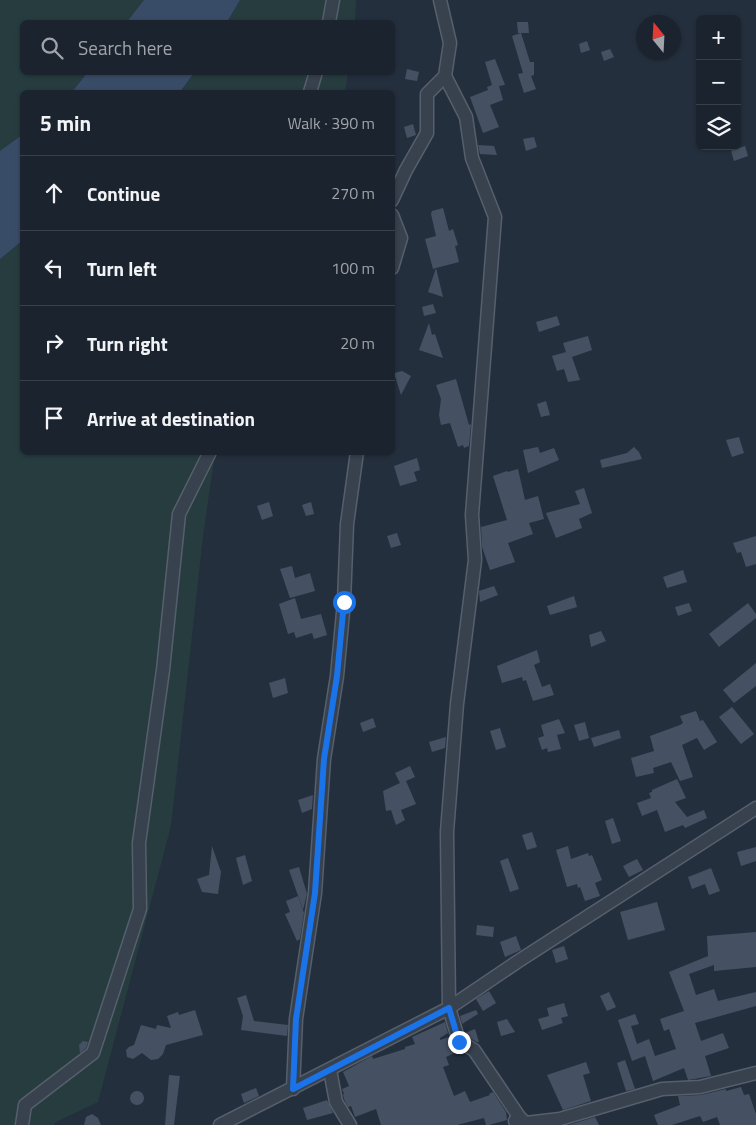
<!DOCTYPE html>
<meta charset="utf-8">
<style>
:root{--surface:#1b232e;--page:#242b36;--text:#f1f3f6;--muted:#a0a4aa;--line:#39404a}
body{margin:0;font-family:"Titillium Web",sans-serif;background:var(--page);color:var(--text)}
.controls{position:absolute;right:15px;top:15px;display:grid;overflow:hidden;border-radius:8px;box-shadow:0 1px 4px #0004}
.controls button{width:45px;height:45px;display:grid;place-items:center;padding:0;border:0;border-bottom:1px solid var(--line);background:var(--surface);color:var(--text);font:25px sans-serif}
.compass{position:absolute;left:636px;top:15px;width:45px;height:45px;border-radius:50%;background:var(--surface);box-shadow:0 1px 4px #0004;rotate:342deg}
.stop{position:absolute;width:15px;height:15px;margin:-11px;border:4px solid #1a73e8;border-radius:50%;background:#fff}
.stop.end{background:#1a73e8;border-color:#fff;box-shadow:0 1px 5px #0008}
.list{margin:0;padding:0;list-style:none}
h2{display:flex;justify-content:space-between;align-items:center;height:65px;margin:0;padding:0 20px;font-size:21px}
h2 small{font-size:16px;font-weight:400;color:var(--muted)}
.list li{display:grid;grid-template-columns:32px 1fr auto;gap:15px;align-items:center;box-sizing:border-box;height:75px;padding:0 20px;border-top:1px solid var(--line)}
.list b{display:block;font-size:19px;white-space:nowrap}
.list em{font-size:16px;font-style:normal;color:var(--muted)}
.icon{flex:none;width:28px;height:28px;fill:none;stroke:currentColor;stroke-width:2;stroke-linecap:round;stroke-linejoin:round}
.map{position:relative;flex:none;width:756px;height:1125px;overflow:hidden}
.search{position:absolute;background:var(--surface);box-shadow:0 1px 4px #0004;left:20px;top:20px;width:375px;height:55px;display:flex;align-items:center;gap:12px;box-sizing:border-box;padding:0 18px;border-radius:8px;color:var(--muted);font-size:19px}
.panel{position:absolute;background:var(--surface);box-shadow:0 1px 4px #0004;left:20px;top:90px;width:375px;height:365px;border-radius:8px}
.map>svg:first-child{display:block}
.green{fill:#263c3f}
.water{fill:#394c67}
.building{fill:#455162}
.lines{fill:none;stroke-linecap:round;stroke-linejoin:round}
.minor-casing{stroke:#565f6c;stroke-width:15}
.minor{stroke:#38414e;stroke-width:12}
.route{stroke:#1a73e8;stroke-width:6}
</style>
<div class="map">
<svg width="756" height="1125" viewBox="0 0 756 1125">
<rect width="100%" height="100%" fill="#242f3e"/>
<g class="green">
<path d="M 0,0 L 193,0 L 175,22 L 22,22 L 22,72 L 135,73 L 118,92 L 22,92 L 22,187 L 0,206 Z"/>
<path d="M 240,0 L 356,0 L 355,22 L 227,22 Z"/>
<path d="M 194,73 L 348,73 L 345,92 L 180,92 Z"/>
<path d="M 22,241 L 22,452 L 215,453 L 203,536 L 171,826 L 98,1102 L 56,1122 L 54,1125 L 0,1125 L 0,259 Z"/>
</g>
<g class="water">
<path d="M 144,0 L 240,0 L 227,22 L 127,22 Z"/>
<path d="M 88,72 L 194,72 L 194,73 L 180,92 L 72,92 Z"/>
<path d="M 22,135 L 22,241 L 0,259 L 0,151 Z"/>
</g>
<g class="building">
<path d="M 517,22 L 528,22 L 529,33 L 518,33 Z"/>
<path d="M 521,33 L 530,62 L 534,62 L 534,75 L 531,76 L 536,89 L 524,93 L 518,74 L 523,73 L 512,36 Z"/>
<path d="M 587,41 L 590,50 L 581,53 L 579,44 Z"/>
<path d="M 610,49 L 614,57 L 604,61 L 601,52 Z"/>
<path d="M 495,59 L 505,85 L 499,86 L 503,100 L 490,105 L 499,127 L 483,133 L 470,97 L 488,90 L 487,87 L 492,85 L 485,62 Z"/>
<path d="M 407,69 L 419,72 L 417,81 L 405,79 Z"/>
<path d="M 413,124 L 416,135 L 407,138 L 404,127 Z"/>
<path d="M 534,137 L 537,147 L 526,151 L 523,139 Z"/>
<path d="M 478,145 L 494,146 L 497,155 L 480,154 Z"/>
<path d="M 745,146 L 748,156 L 734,161 L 731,151 Z"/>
<path d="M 443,208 L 449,231 L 453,229 L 458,245 L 455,246 L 459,262 L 436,268 L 443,297 L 428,292 L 436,268 L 433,269 L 425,239 L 436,236 L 431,214 L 432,211 Z"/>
<path d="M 433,304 L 436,313 L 424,316 L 422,307 Z"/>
<path d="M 557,316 L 560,325 L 539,332 L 536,322 Z"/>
<path d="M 429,323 L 432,335 L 435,334 L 443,358 L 419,350 Z"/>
<path d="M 588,336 L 592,350 L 572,357 L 580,380 L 568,382 L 564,369 L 557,371 L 552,356 L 566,352 L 563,343 Z"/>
<path d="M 402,371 L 411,376 L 401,395 L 394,373 Z"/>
<path d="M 456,379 L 469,425 L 471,424 L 469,446 L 464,448 L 463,445 L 458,447 L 450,423 L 441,425 L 439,415 L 441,399 L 436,385 Z"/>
<path d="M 546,401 L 550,415 L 541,417 L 537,404 Z"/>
<path d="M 739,437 L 744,453 L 732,457 L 726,440 Z"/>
<path d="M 538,447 L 540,453 L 554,448 L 559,460 L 528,473 L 523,450 Z"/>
<path d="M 634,447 L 639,452 L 642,459 L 602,468 L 600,460 L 627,453 Z"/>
<path d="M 417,458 L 420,470 L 414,472 L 417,481 L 400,486 L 394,466 Z"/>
<path d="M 518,469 L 525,500 L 538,496 L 544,519 L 529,523 L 533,534 L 508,543 L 515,562 L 490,570 L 482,547 L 481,527 L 507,520 L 493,476 L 507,471 L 508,472 Z"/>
<path d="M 584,488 L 592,513 L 579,519 L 582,528 L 556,538 L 546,513 L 580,504 L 575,491 Z"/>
<path d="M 269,502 L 273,516 L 262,520 L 257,506 Z"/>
<path d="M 311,502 L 314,514 L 306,516 L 302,505 Z"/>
<path d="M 397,533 L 401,545 L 391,548 L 387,536 Z"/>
<path d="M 756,536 L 756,564 L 746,567 L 741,552 L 737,553 L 733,543 Z"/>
<path d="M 292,566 L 295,578 L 310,573 L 315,591 L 290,598 L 280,569 Z"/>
<path d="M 683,570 L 687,582 L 667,588 L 663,577 Z"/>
<path d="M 494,586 L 498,595 L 480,602 L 479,591 Z"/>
<path d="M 574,596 L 577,607 L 550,615 L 547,606 Z"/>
<path d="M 295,598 L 301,619 L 321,614 L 327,635 L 314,639 L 312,633 L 296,638 L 294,632 L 288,634 L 279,604 Z"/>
<path d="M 689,603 L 692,611 L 678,616 L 675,607 Z"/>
<path d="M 748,603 L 756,614 L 756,618 L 719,647 L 709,634 Z"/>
<path d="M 601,631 L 606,641 L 591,647 L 589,635 Z"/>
<path d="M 537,650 L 540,662 L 534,665 L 542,687 L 550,684 L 554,695 L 533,701 L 526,680 L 523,681 L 522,677 L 502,683 L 497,666 Z"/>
<path d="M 756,663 L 756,686 L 734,703 L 723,690 Z"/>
<path d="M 285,678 L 288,693 L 273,698 L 269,683 Z"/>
<path d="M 732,707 L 754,734 L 741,744 L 719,717 Z"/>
<path d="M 696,711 L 700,721 L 703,720 L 717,742 L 704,750 L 697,738 L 682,745 L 693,777 L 680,781 L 671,762 L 653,768 L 654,773 L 636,777 L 631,758 L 654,751 L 650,736 L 680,725 L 683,723 L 680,716 Z"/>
<path d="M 373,718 L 376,727 L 363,732 L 360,723 Z"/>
<path d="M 559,719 L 565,733 L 557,735 L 561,749 L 548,752 L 547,748 L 542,750 L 538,738 L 544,736 L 541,725 Z"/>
<path d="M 585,722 L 589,738 L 579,741 L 574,725 Z"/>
<path d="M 500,728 L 506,747 L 496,750 L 490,731 Z"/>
<path d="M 619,730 L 621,738 L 594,747 L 591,738 Z"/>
<path d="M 446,737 L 445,748 L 432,752 L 429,742 Z"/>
<path d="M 410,766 L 415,777 L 406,781 L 416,804 L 401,810 L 405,820 L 396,825 L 391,810 L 386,811 L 383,791 L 400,783 L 395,773 Z"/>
<path d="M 677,779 L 686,798 L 675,802 L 687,817 L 704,810 L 707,818 L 685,828 L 683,825 L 665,832 L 657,810 L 642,816 L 637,803 L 651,798 L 649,793 L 652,792 L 652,790 Z"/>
<path d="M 313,795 L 312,809 L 302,813 L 298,800 Z"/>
<path d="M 613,818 L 621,841 L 612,844 L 605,821 Z"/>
<path d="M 532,832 L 537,847 L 527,850 L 522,835 Z"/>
<path d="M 212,846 L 221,872 L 218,894 L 202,892 L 197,879 L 209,875 Z"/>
<path d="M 568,846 L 571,859 L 588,853 L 589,856 L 592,855 L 602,880 L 595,883 L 600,896 L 585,901 L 580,887 L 578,888 L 577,884 L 567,887 L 556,850 Z"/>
<path d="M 756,847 L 756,861 L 741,866 L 737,852 Z"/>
<path d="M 245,855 L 252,881 L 243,885 L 236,858 Z"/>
<path d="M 508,858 L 519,889 L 510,892 L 500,861 Z"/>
<path d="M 637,859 L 643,870 L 629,877 L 623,866 Z"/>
<path d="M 299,867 L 307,894 L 303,910 L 289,870 Z"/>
<path d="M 711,868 L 720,891 L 709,895 L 705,884 L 692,889 L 688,877 Z"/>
<path d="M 298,896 L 304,913 L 300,939 L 297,941 L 285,914 L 290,912 L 286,901 Z"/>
<path d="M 657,902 L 665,930 L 628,940 L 620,912 Z"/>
<path d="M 477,925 L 494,927 L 493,937 L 476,935 Z"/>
<path d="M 756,932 L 756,967 L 714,971 L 714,965 L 689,974 L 696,995 L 714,989 L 718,1001 L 756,992 L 756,1006 L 695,1023 L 701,1041 L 723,1033 L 729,1048 L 705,1056 L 711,1076 L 688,1080 L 684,1068 L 653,1081 L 645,1056 L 632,1061 L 618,1020 L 635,1014 L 639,1024 L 631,1026 L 637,1044 L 649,1039 L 655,1056 L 676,1049 L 669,1029 L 664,1031 L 660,1019 L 684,1011 L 669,972 L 708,956 L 707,936 Z"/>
<path d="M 516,936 L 521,950 L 505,957 L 500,942 Z"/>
<path d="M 564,946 L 568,959 L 556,963 L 552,950 Z"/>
<path d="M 489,991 L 496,1003 L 483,1011 L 476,999 Z"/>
<path d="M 609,992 L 616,1007 L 607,1011 L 600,996 Z"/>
<path d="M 246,995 L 254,1021 L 288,1025 L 287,1036 L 241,1030 L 243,1016 L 237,998 Z"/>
<path d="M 564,1003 L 568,1016 L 561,1018 L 563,1023 L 542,1030 L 538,1019 L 549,1016 L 547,1008 Z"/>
<path d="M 195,1010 L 203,1035 L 166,1045 L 163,1054 L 158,1059 L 151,1060 L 142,1053 L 133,1059 L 127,1057 L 126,1050 L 129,1047 L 134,1045 L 141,1025 L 156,1029 L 157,1025 L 171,1028 L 167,1016 L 178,1012 L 179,1015 Z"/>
<path d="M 476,1010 L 478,1014 L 462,1024 L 460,1016 Z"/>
<path d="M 507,1019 L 515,1032 L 501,1036 L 497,1022 Z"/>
<path d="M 445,1022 L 448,1033 L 440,1038 L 440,1040 L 449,1037 L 452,1044 L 459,1051 L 446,1057 L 449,1065 L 443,1067 L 454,1096 L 465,1091 L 470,1102 L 490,1095 L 489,1094 L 493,1092 L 506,1112 L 507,1120 L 489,1125 L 486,1125 L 484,1118 L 457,1125 L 381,1125 L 376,1109 L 355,1117 L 351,1106 L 348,1107 L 344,1099 L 343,1094 L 344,1094 L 342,1089 L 349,1086 L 343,1072 L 372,1056 L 373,1059 L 405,1049 L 405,1047 L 415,1044 L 412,1037 Z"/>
<path d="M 475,1029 L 479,1042 L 477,1042 L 466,1036 L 465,1033 Z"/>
<path d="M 83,1041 L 88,1042 L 86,1048 L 80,1053 L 79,1045 Z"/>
<path d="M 625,1060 L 635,1089 L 626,1091 L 617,1063 Z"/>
<path d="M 586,1062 L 590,1073 L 583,1075 L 591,1101 L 563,1110 L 547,1075 Z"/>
<path d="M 169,1075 L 180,1076 L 174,1125 L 165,1125 Z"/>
<path d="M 741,1087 L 744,1095 L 749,1094 L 756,1114 L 756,1125 L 720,1125 L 717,1117 L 703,1122 L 700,1116 L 672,1125 L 658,1125 L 654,1115 L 680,1105 L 678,1096 L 701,1095 L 726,1089 L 726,1091 Z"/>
<path d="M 256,1088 L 259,1096 L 244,1103 L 241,1094 Z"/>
<circle cx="137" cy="1098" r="7"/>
<path d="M 327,1100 L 333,1113 L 307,1120 L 303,1108 Z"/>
<path d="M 92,1114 L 98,1118 L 101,1125 L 84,1125 L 86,1117 Z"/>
<path d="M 595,1117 L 599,1125 L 569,1125 Z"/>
</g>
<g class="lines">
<defs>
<g id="minor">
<path d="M 329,22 L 333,0"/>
<path d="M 445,76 L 466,117 L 472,158 L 495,217 L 472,515 L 475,560 L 457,704 L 447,832 L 449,1008 L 459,1041 L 474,1050 L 520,1118 L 518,1125"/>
<path d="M 310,92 L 316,72"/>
<path d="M 392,200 L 406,170 L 427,133 L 427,94 L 445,76 L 450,43 L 440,0"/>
<path d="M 392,215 L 401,238 L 392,268"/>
<path d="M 330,1070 L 336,1102 L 350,1125"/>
<path d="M 293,1089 L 296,1019 L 315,893 L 324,759 L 337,676 L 344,602 L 347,524 L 357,452"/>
<path d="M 515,1121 L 520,1118 L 526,1123 L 560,1119 L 662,1089 L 700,1087 L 756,1073"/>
<path d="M 22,1125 L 25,1105 L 93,1053 L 140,909 L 139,843 L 163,670 L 179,514 L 210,452"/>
<path d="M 220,1125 L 449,1008 L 517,962 L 756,808"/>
</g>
</defs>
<use href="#minor" class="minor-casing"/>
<use href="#minor" class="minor"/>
</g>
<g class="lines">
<path class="route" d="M 344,602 L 337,676 L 324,759 L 315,893 L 296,1019 L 293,1089 L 449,1008 L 459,1042"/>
</g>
</svg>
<div class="controls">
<button>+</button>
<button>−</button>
<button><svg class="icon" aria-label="layers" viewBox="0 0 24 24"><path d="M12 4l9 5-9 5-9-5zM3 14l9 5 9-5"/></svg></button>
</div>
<svg class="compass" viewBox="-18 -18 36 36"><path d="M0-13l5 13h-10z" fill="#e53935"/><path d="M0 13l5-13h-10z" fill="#a0a4aa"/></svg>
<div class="stop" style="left:344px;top:602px"></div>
<div class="stop end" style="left:459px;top:1042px"></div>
<div class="search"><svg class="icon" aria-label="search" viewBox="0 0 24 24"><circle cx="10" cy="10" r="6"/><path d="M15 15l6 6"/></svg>Search here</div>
<section class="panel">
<h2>5 min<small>Walk · 390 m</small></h2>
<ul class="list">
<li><svg class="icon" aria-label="ahead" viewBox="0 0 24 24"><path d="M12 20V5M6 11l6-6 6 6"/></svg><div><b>Continue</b></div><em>270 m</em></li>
<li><svg class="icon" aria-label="left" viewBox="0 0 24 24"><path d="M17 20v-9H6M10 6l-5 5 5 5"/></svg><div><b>Turn left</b></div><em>100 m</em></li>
<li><svg class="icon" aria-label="right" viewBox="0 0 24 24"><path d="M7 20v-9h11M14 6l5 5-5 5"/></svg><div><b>Turn right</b></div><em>20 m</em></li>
<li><svg class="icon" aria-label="arrive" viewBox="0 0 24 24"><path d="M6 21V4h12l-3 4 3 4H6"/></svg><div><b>Arrive at destination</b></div></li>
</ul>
</section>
</div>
